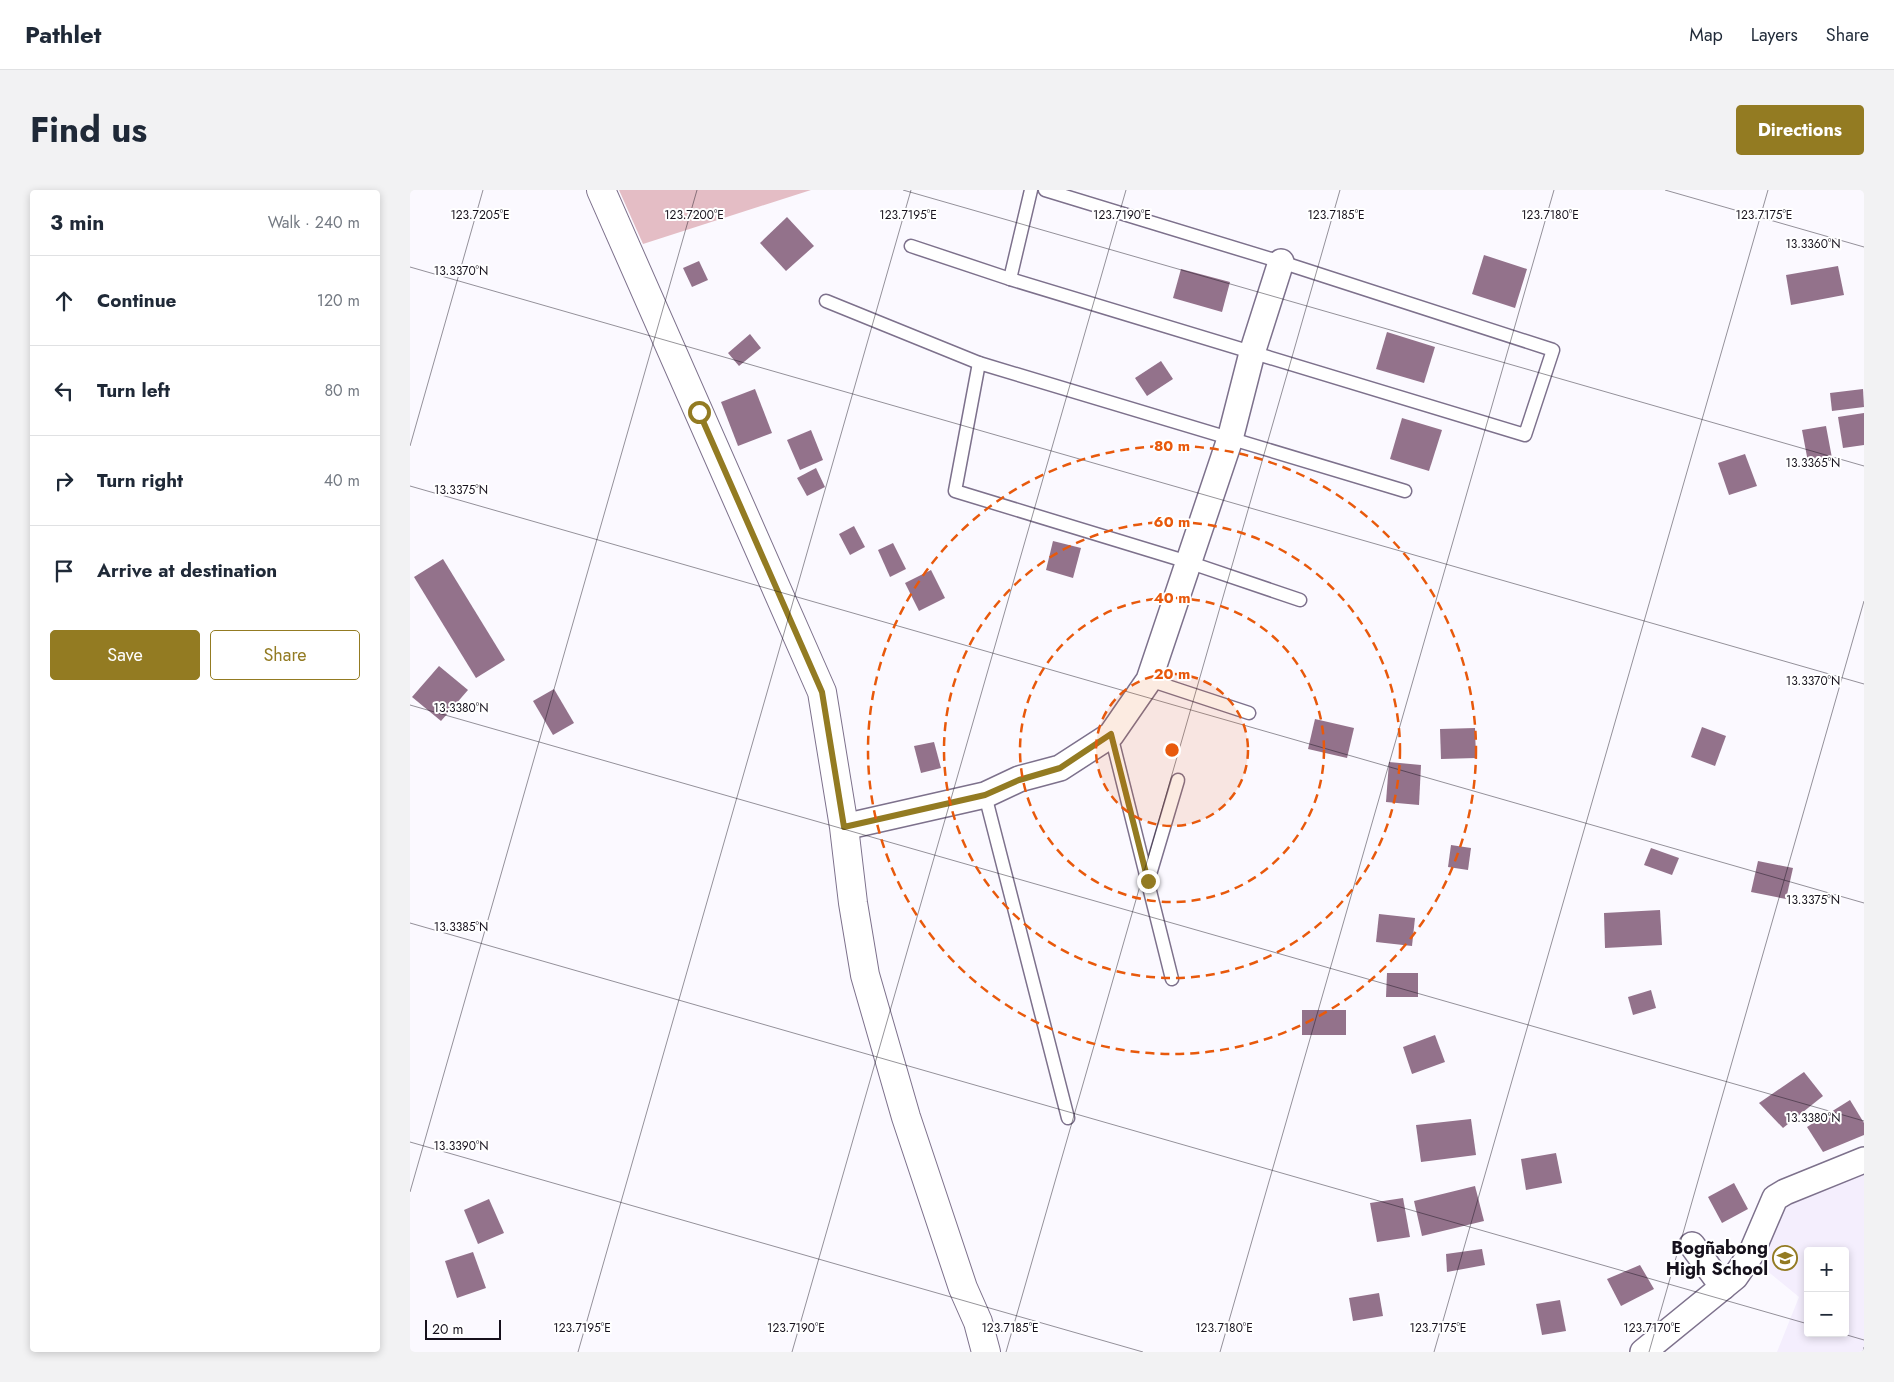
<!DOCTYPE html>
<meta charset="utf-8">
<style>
:root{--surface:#fff;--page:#f2f2f3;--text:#1f2937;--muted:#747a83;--line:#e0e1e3;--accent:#937b22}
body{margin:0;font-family:Jost,sans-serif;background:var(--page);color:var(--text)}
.controls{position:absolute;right:15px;bottom:15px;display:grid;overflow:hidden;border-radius:5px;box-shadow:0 2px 8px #0003}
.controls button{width:45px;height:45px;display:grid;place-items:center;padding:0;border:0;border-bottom:1px solid var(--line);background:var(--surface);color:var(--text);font:25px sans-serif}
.scale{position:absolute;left:15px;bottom:12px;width:76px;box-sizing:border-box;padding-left:5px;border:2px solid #16111c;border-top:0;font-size:14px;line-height:18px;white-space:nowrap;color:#16111c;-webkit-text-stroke:4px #fff;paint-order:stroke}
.stop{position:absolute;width:15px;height:15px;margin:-11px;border:4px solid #937b22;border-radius:50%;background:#fff}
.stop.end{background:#937b22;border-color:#fff;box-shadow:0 1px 5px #0008}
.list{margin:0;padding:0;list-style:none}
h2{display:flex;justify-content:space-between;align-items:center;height:65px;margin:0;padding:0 20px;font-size:21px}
h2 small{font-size:16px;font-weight:400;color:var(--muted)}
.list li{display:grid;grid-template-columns:32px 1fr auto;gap:15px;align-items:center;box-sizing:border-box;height:90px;padding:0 20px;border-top:1px solid var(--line)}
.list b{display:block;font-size:19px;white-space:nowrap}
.list em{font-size:16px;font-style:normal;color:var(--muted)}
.actions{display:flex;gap:10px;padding:15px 20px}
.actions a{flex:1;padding:11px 0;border:1px solid var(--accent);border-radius:5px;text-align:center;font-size:18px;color:var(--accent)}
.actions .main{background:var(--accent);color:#fff}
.icon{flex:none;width:28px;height:28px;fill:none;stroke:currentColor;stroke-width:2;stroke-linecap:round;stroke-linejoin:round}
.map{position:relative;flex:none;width:1454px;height:1162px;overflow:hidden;border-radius:5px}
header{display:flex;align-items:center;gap:30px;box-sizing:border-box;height:70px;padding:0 25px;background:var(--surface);border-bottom:1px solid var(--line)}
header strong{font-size:24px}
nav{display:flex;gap:28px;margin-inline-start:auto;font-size:18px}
.intro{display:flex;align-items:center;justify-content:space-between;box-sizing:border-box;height:120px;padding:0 30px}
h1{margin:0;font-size:35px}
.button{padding:12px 22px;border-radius:5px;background:var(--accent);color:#fff;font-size:18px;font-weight:700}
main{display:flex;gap:30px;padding:0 30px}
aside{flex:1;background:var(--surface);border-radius:5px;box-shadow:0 2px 8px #0003}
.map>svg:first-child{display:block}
.built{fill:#f4eefd;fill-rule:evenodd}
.green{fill:#e4bdc5}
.building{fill:#93728b}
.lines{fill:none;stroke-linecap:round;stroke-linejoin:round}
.service-casing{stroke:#7d718c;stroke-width:15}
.minor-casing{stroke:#7d718c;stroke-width:28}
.tertiary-casing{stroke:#7d718c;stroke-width:30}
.service{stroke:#fff;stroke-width:12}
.minor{stroke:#fff;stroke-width:25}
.tertiary{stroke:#fff;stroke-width:28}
.route{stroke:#937b22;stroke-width:6}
.ticks{fill:none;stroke:#16111c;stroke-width:1;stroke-opacity:0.45}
.ring{fill:none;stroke:#e8590c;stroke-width:2.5;stroke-dasharray:9 6}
.labels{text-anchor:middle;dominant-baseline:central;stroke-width:4;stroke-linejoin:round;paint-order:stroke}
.poi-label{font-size:18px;font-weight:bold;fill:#16111c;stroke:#fff;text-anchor:end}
.ticks-label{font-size:12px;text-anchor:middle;fill:#16111c;stroke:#fff;stroke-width:4;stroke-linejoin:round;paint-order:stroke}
.centre{fill:#e8590c;stroke:#fff;stroke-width:2.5}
.ring-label{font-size:15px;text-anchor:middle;font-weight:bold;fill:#e8590c;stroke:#fff;stroke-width:4;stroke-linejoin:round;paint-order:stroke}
</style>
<header>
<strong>Pathlet</strong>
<nav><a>Map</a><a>Layers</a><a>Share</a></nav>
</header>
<div class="intro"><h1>Find us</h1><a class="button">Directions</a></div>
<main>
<aside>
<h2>3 min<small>Walk · 240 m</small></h2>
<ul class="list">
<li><svg class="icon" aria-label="ahead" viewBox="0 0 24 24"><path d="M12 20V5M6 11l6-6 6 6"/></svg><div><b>Continue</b></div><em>120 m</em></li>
<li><svg class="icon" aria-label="left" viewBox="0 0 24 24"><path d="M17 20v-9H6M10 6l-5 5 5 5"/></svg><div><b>Turn left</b></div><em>80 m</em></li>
<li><svg class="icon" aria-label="right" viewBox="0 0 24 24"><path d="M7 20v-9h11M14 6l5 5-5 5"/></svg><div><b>Turn right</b></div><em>40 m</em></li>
<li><svg class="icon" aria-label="arrive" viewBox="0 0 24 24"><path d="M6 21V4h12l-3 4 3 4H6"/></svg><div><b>Arrive at destination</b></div></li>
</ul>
<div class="actions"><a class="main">Save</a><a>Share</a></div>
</aside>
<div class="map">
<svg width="1454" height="1162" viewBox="0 0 1454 1162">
<rect width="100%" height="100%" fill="#fbf9ff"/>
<path class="built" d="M 1454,979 L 1454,1162 L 1367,1162 L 1389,1107 L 1350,1075 L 1376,1012 ZM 1398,1061 L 1435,1061 L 1435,1143 L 1398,1143 Z"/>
<path class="green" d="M 209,0 L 401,0 L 233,54 Z"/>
<g class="building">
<path d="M 377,27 L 404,56 L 376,81 L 350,53 Z"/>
<path d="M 1074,65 L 1117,79 L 1105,118 L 1062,104 Z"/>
<path d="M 289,71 L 298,90 L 282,97 L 273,78 Z"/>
<path d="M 1428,76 L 1434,105 L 1381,115 L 1376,85 Z"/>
<path d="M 771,79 L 820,92 L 812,122 L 763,108 Z"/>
<path d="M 977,142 L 1025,157 L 1014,193 L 966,179 Z"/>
<path d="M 340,144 L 351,158 L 329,176 L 318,163 Z"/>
<path d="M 751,171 L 763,189 L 737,206 L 725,188 Z"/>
<path d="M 345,199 L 362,243 L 328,256 L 311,212 Z"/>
<path d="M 1453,199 L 1454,217 L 1422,221 L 1420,203 Z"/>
<path d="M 1454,223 L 1454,255 L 1433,258 L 1428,227 Z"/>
<path d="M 992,228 L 1032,240 L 1019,281 L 980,269 Z"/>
<path d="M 1416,236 L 1422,268 L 1398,272 L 1392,240 Z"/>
<path d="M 401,240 L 413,270 L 390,280 L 377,250 Z"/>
<path d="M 1335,264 L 1347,296 L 1319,305 L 1308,273 Z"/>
<path d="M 406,278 L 415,297 L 397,306 L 387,288 Z"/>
<path d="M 444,336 L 455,357 L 440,365 L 429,344 Z"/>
<path d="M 643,351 L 671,358 L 663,388 L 636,380 Z"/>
<path d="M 483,353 L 496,379 L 480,387 L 468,360 Z"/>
<path d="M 33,369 L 95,470 L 66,488 L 4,387 Z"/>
<path d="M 521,380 L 535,408 L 509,421 L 495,393 Z"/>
<path d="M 29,476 L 58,500 L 31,531 L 2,507 Z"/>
<path d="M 144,499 L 164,533 L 143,545 L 123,511 Z"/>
<path d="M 905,529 L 944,538 L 937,568 L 898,559 Z"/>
<path d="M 1292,537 L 1316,546 L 1305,576 L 1281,567 Z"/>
<path d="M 1065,538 L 1066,568 L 1031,569 L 1030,539 Z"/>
<path d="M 524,552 L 531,578 L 511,583 L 504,556 Z"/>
<path d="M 979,572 L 1011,575 L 1009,615 L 976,612 Z"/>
<path d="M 1041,655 L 1061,658 L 1058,680 L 1038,677 Z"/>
<path d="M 1241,658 L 1269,668 L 1262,685 L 1234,675 Z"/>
<path d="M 1348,671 L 1383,678 L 1376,709 L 1341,702 Z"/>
<path d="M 1250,720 L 1252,755 L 1195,758 L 1194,723 Z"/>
<path d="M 969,724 L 1005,728 L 1002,756 L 966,752 Z"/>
<path d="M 977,783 L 1008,783 L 1008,807 L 976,807 Z"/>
<path d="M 1241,800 L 1246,818 L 1223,825 L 1218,807 Z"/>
<rect x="892" y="820" width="44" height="25"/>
<path d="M 1025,845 L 1035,872 L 1002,884 L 993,857 Z"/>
<path d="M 1394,882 L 1413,906 L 1373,938 L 1349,913 Z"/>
<path d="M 1440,910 L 1454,933 L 1454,945 L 1413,962 L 1397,937 Z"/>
<path d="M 1061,929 L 1066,965 L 1011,972 L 1006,935 Z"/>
<path d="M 1146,963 L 1152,993 L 1116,1000 L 1111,969 Z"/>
<path d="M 1324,993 L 1338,1019 L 1312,1033 L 1298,1007 Z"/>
<path d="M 1065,996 L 1074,1031 L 1012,1046 L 1004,1011 Z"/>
<path d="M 993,1008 L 1000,1047 L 967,1052 L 960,1013 Z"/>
<path d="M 79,1009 L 94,1043 L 68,1054 L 54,1020 Z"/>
<path d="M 1072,1059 L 1075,1075 L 1037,1082 L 1036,1064 Z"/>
<path d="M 63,1062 L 76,1098 L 47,1108 L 35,1071 Z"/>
<path d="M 1230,1075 L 1244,1099 L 1211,1116 L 1197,1089 Z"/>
<path d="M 969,1103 L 973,1126 L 943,1131 L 939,1108 Z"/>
<path d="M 1150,1110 L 1156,1141 L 1132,1145 L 1126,1114 Z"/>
</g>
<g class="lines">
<defs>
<g id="service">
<path d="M 501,56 L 600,89 L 1115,245 L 1143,160 L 871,72 L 635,0"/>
<path d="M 600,89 L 621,0"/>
<path d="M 416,111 L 569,173"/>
<path d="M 890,410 L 778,372 L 545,301 L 569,173 L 995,301"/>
<path d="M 739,490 L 839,523"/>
<path d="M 701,545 L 762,789"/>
<path d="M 575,605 L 658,928"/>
<path d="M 738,691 L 768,590"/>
</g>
<g id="minor">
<path d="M 434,637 L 575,605 L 609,589 L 650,578 L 701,545 L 739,490 L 820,249 L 842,163 L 871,72"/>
<path d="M 1282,1055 L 1313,1097"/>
<path d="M 1233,1162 L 1325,1087 L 1341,1064 L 1365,1008 L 1375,1002 L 1454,970"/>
</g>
<path id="tertiary" d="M 191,0 L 412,502 L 434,637 L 443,713 L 455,785 L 496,927 L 553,1098 L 568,1132 L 576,1162"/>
</defs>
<use href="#service" class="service-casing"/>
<use href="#minor" class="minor-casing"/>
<use href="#tertiary" class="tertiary-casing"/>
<use href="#service" class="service"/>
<use href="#minor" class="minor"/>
<use href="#tertiary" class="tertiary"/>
</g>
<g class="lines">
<path class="route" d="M 289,222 L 412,502 L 434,637 L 575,605 L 609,590 L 650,578 L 701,544 L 738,691"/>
</g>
<path class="ticks" d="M 493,0 L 1454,276M 1255,0 L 1454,57M 0,77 L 1454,494M 0,256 L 73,0M 0,296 L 1454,713M 0,515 L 1454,931M 0,733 L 1398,1134M 0,952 L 733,1162M 0,1002 L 287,0M 1430,1143 L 1454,1150M 168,1162 L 501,0M 382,1162 L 716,0M 596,1162 L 930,0M 810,1162 L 1144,0M 1024,1162 L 1358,0M 1239,1162 L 1454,411M 1453,1162 L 1454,1157"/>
<circle cx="762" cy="560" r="76" fill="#e8590c" fill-opacity=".12"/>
<g class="ring">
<circle cx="762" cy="560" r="76"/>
<circle cx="762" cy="560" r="152"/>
<circle cx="762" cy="560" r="228"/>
<circle cx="762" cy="560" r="304"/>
</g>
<defs>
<symbol id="school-ring" viewBox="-11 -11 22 22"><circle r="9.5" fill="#fff" stroke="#937b22" stroke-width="1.5"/><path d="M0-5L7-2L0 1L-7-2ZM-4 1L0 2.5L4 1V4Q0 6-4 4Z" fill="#937b22"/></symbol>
</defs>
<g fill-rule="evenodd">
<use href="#school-ring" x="1361" y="1054" width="28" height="28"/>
</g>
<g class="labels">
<g class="poi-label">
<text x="1358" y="1058">Bogñabong<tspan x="1358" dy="21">High School</tspan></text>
</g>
</g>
<g class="ticks-label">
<text x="70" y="29">123.7205°E</text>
<text x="284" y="29">123.7200°E</text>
<text x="498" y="29">123.7195°E</text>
<text x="712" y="29">123.7190°E</text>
<text x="926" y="29">123.7185°E</text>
<text x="1140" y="29">123.7180°E</text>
<text x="1354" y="29">123.7175°E</text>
<text x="1403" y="58">13.3360°N</text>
<text x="51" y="85">13.3370°N</text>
<text x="1403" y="277">13.3365°N</text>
<text x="51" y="304">13.3375°N</text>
<text x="1403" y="495">13.3370°N</text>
<text x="51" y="522">13.3380°N</text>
<text x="1403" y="714">13.3375°N</text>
<text x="51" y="741">13.3385°N</text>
<text x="1403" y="932">13.3380°N</text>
<text x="51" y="960">13.3390°N</text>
<text x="172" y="1142">123.7195°E</text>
<text x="386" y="1142">123.7190°E</text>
<text x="600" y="1142">123.7185°E</text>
<text x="814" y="1142">123.7180°E</text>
<text x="1028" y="1142">123.7175°E</text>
<text x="1242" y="1142">123.7170°E</text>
</g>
<circle cx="762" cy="560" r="8" class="centre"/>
<g class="ring-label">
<text x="762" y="261">80 m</text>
<text x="762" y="337">60 m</text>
<text x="762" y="413">40 m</text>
<text x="762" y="489">20 m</text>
</g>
</svg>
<div class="controls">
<button>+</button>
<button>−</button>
</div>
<div class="scale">20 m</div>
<div class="stop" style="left:289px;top:222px"></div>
<div class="stop end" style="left:738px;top:691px"></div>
</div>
</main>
